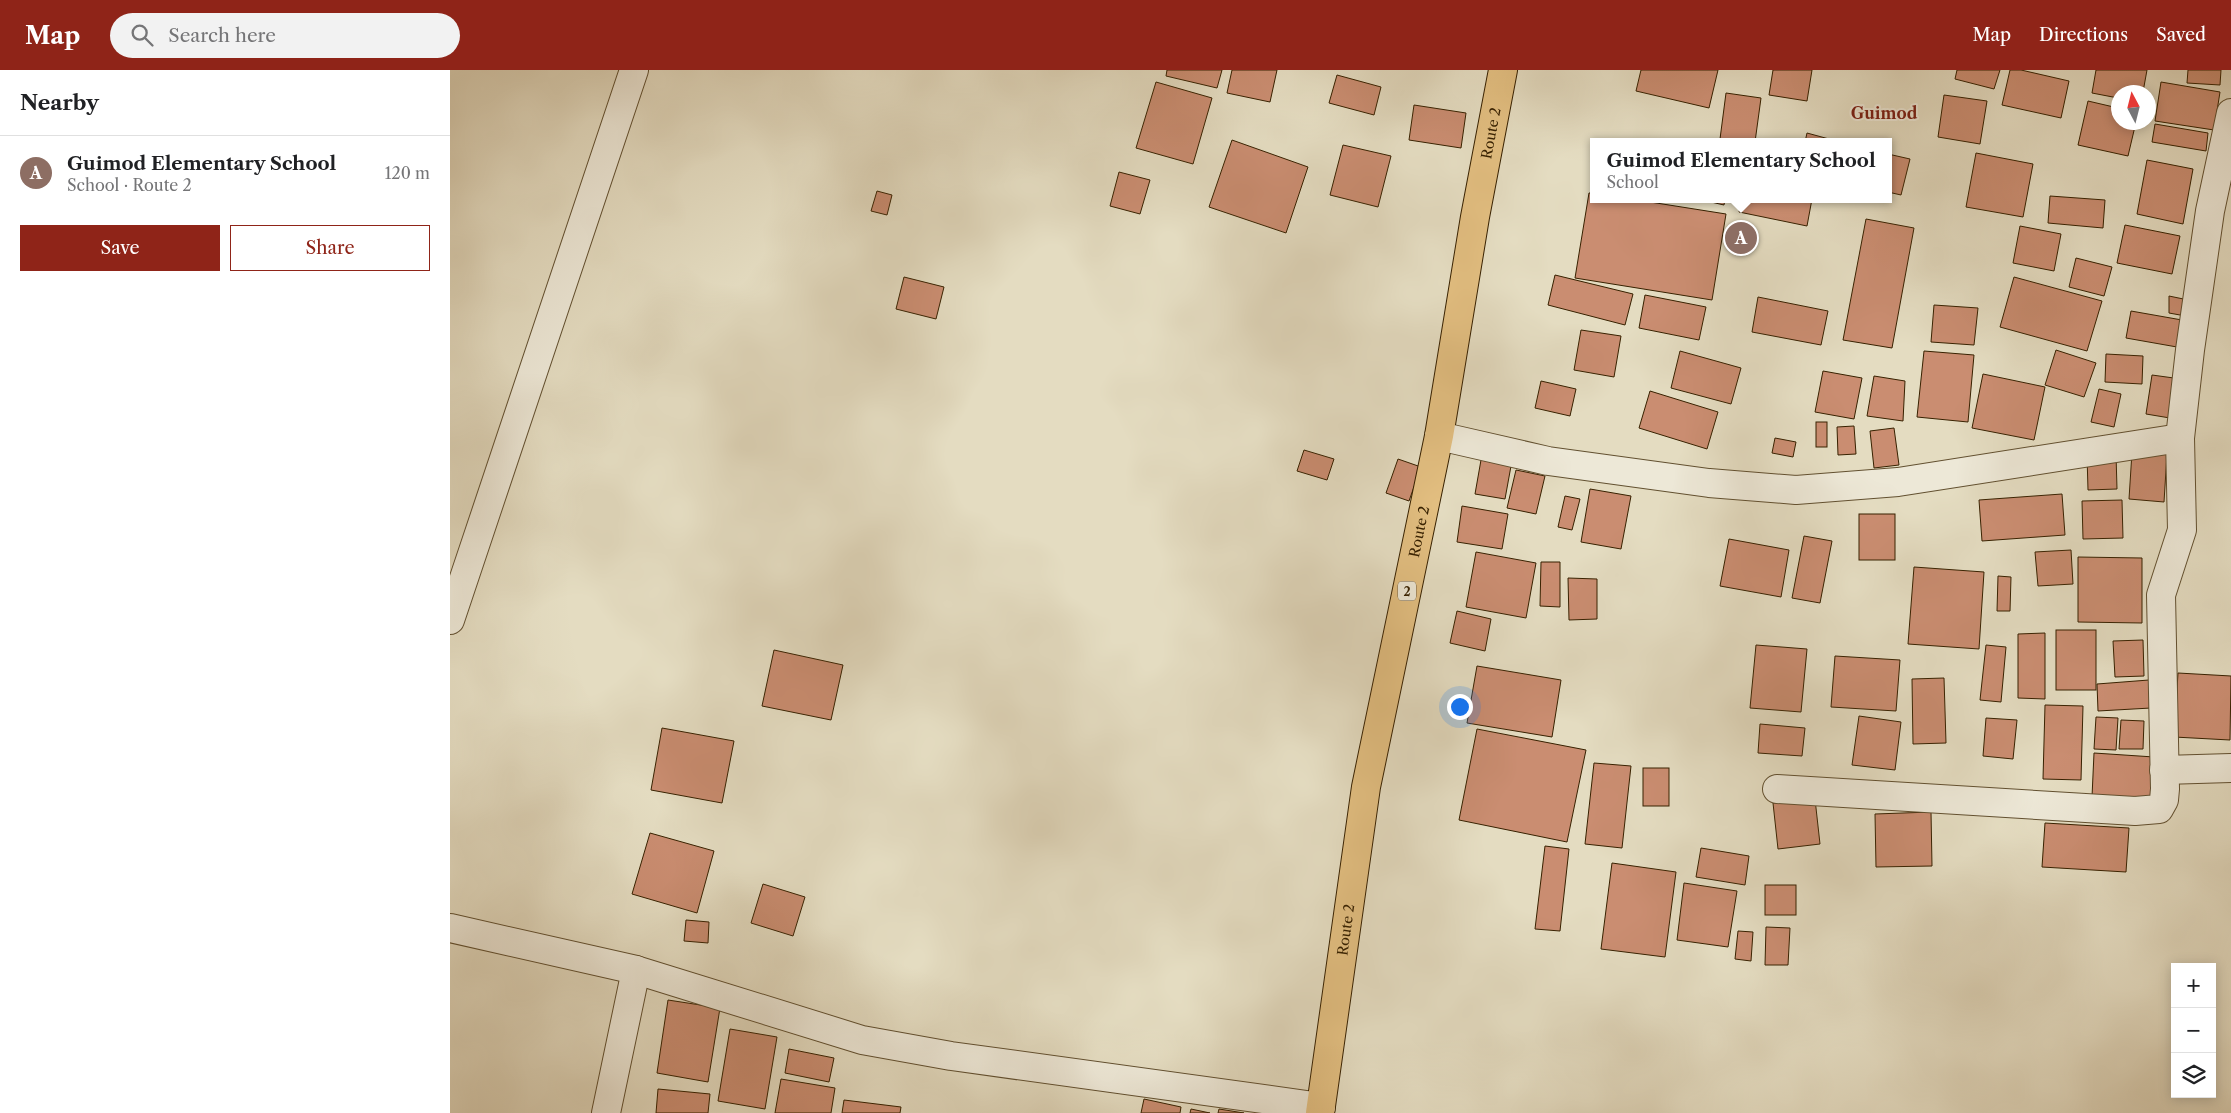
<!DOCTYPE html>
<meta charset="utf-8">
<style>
:root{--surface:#fff;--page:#f2f2f2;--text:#202124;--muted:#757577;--line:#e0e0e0;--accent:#8f2418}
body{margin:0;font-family:"Libre Caslon Text",serif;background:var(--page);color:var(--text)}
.controls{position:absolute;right:15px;bottom:15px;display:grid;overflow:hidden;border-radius:0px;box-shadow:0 2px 12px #0003}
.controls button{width:45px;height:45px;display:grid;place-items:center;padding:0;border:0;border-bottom:1px solid var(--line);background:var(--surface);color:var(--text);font:25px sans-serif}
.compass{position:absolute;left:1661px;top:15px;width:45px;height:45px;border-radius:50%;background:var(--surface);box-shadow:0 2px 12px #0003;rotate:353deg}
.you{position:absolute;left:1009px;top:636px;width:18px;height:18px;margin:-12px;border:4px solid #fff;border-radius:50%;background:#1a73e8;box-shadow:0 0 0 8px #1a73e833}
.badge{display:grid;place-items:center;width:32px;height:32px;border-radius:50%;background:var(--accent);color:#fff;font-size:16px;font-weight:700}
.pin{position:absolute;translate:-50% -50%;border:2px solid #fff;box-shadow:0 1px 5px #0006}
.popup{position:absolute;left:1140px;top:68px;width:302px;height:65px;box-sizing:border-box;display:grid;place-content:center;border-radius:0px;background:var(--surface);filter:drop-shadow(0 1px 4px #0005);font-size:16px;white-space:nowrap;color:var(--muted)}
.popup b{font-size:19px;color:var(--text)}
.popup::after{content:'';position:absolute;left:50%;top:100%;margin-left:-10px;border:10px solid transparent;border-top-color:var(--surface)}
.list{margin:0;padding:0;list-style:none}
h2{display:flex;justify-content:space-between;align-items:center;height:65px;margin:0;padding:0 20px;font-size:21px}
h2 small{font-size:16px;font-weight:400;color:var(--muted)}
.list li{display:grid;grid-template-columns:32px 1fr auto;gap:15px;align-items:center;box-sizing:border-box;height:75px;padding:0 20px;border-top:1px solid var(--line)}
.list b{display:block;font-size:19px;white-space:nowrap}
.list p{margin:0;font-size:16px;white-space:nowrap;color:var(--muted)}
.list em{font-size:16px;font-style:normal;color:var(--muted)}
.actions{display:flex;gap:10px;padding:15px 20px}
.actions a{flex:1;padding:11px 0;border:1px solid var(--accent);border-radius:0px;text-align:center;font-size:18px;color:var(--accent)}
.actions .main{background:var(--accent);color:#fff}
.icon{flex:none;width:28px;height:28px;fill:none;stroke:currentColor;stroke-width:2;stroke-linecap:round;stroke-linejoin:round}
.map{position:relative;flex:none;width:1781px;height:1043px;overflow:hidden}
header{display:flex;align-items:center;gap:30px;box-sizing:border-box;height:70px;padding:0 25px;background:var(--accent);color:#fff}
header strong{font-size:24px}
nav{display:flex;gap:28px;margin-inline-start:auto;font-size:18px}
.search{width:350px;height:45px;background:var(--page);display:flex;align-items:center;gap:12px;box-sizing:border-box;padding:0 18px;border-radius:28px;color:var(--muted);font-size:19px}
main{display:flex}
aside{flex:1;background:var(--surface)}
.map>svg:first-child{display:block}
.building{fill:#ca8d71;stroke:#372100}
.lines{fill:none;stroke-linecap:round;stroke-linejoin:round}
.minor-casing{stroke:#625030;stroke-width:30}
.highway-casing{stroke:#372100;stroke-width:30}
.minor{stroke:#ede8d7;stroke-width:28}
.highway{stroke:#e2be80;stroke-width:28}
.labels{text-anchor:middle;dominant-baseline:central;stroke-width:4;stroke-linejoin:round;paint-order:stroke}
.shield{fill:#ede8d7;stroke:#6e5d40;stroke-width:1}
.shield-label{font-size:12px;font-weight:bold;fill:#372100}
.street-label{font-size:14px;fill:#372100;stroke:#ede8d7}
.quarter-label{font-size:16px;font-weight:bold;fill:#7a1f14;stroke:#ede8d7}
</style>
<header>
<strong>Map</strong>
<div class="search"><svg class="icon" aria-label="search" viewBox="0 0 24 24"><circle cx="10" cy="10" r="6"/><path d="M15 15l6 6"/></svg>Search here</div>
<nav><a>Map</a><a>Directions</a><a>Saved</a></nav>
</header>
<main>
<aside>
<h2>Nearby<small></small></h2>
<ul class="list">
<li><span class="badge" style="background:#8d6e63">A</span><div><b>Guimod Elementary School</b><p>School · Route 2</p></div><em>120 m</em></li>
</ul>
<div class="actions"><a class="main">Save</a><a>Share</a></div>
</aside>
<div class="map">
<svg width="1781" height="1043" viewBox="0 0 1781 1043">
<rect width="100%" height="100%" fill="#e4dcc1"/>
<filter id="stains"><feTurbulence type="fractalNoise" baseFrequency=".004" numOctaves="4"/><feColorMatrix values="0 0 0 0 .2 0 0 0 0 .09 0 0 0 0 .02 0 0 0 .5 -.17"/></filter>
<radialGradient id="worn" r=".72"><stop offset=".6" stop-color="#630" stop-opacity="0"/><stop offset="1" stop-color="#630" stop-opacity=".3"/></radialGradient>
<g class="building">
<path d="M 717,0 L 772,0 L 767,18 L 716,6 Z"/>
<path d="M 782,0 L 827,0 L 820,32 L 777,23 Z"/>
<path d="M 1191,0 L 1268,0 L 1259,38 L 1186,21 Z"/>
<path d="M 1323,0 L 1362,0 L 1357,31 L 1319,25 Z"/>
<path d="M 1507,0 L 1550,0 L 1544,19 L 1505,9 Z"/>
<path d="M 1560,0 L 1571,0 L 1619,11 L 1611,48 L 1552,35 Z"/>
<path d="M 1646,0 L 1697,0 L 1693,22 L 1668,22 L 1668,28 L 1642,23 Z"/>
<path d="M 1738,0 L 1771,0 L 1770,15 L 1737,13 Z"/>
<path d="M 887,5 L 931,17 L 924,45 L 879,33 Z"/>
<path d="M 706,12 L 762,28 L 743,94 L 686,78 Z"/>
<path d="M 1711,12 L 1770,22 L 1764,60 L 1705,51 Z"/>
<path d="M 1276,23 L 1311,28 L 1305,72 L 1270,69 Z"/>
<path d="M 1494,25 L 1537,31 L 1530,74 L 1488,67 Z"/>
<path d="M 1638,31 L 1668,38 L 1668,52 L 1686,52 L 1678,86 L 1628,75 Z"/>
<path d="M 964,35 L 1016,43 L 1011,78 L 959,70 Z"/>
<path d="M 1705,54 L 1758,63 L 1756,81 L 1702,72 Z"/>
<path d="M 1357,63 L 1390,72 L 1355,72 Z"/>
<path d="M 782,70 L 858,97 L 836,163 L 759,137 Z"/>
<path d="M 893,75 L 941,86 L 928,137 L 880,125 Z"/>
<path d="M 1526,83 L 1583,94 L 1573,147 L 1516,137 Z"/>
<path d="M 1438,84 L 1460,89 L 1451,125 L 1438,122 Z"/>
<path d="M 1697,90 L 1743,99 L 1733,154 L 1687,144 Z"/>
<path d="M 669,102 L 700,110 L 690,144 L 660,136 Z"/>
<path d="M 427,121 L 442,125 L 437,145 L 421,141 Z"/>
<path d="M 1139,123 L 1144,123 L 1144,129 L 1181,129 L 1276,144 L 1262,230 L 1125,208 Z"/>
<path d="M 1600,126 L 1655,130 L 1653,158 L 1598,153 Z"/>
<path d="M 1248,129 L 1275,129 L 1274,135 Z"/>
<path d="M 1292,129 L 1362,129 L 1357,156 L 1289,142 Z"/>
<path d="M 1416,149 L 1464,158 L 1442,278 L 1393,270 Z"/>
<path d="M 1675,155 L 1730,166 L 1722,204 L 1667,193 Z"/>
<path d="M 1570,156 L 1611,164 L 1604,201 L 1563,193 Z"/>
<path d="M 1626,188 L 1662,197 L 1654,226 L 1619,217 Z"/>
<path d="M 1105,205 L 1183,224 L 1175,255 L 1098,235 Z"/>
<path d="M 454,207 L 494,217 L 486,249 L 446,239 Z"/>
<path d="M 1564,207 L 1652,231 L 1637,281 L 1550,257 Z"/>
<path d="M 1195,225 L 1256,237 L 1249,270 L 1189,258 Z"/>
<path d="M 1719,226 L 1743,231 L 1741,247 L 1719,243 Z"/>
<path d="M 1308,227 L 1378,241 L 1371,275 L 1302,262 Z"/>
<path d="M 1484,235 L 1528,238 L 1524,275 L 1481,272 Z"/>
<path d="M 1681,241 L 1732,250 L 1727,277 L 1676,268 Z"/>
<path d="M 1131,260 L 1171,266 L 1164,307 L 1124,300 Z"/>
<path d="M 1606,280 L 1646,293 L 1634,327 L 1595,315 Z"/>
<path d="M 1230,281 L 1291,298 L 1281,334 L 1221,318 Z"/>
<path d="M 1474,281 L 1524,285 L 1518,352 L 1467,347 Z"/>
<path d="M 1656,284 L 1693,286 L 1692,314 L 1655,312 Z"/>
<path d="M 1373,301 L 1412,308 L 1404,349 L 1365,342 Z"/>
<path d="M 1533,304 L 1595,317 L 1584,370 L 1522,358 Z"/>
<path d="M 1702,305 L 1731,309 L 1726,349 L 1696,344 Z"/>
<path d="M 1424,306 L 1455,311 L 1453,351 L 1417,346 Z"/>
<path d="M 1091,311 L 1126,319 L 1120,346 L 1085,338 Z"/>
<path d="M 1649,319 L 1671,324 L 1664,357 L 1641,352 Z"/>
<path d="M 1200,321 L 1268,342 L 1257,379 L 1189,358 Z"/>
<rect x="1366" y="352" width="11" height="25"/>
<path d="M 1404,356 L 1406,384 L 1388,385 L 1387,357 Z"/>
<path d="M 1444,358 L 1449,395 L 1424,398 L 1420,361 Z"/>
<path d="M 1325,368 L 1346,372 L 1343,387 L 1322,383 Z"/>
<path d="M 854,380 L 884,389 L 877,410 L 847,401 Z"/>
<path d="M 1682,382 L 1717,384 L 1714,432 L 1679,429 Z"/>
<path d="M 1666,384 L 1667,419 L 1638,420 L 1637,385 Z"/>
<path d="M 948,389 L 971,397 L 959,431 L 936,423 Z"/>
<path d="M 1031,390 L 1061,396 L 1055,429 L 1025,424 Z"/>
<path d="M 1066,400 L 1095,406 L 1086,444 L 1057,438 Z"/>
<path d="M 1140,419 L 1181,426 L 1171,479 L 1131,472 Z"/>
<path d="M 1612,424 L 1615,465 L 1532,471 L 1529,430 Z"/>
<path d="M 1115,426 L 1130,429 L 1122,460 L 1108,457 Z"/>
<path d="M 1672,430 L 1673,468 L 1633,469 L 1632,431 Z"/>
<path d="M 1012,436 L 1058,444 L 1052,479 L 1007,472 Z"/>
<rect x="1409" y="444" width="36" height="46"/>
<path d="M 1354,466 L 1382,471 L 1370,533 L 1342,528 Z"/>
<path d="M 1279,469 L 1339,480 L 1331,527 L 1270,516 Z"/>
<path d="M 1621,480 L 1623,514 L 1588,516 L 1585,482 Z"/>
<path d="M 1026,482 L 1086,493 L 1076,548 L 1016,537 Z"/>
<path d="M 1628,487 L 1692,488 L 1692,553 L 1628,552 Z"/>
<path d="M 1091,492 L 1110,492 L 1110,537 L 1090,536 Z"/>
<path d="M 1464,497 L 1534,502 L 1529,579 L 1458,574 Z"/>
<path d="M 1548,506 L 1561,507 L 1560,541 L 1547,541 Z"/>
<path d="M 1118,508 L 1147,509 L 1147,549 L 1119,550 Z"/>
<path d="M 1007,541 L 1041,549 L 1035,581 L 1000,573 Z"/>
<rect x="1606" y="560" width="40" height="60"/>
<path d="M 1595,563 L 1595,629 L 1568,628 L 1568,564 Z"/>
<path d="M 1693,570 L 1694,606 L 1665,607 L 1663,571 Z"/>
<path d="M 1306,575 L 1357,579 L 1351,642 L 1300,638 Z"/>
<path d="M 1536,575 L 1556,577 L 1551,632 L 1530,630 Z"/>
<path d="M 324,580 L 393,595 L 381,650 L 312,636 Z"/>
<path d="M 1385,586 L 1450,590 L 1446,641 L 1381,637 Z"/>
<path d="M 1027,596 L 1111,610 L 1102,667 L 1017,653 Z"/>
<path d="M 1728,603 L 1781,606 L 1780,670 L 1724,667 Z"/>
<path d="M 1494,608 L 1496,673 L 1463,674 L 1462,609 Z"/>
<path d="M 1699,610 L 1701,638 L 1648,641 L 1647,614 Z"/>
<path d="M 1595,635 L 1633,636 L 1631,710 L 1593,709 Z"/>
<path d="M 1409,646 L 1451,652 L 1445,700 L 1402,695 Z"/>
<path d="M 1646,647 L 1668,648 L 1666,680 L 1644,679 Z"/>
<path d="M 1536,648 L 1567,650 L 1563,689 L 1533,686 Z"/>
<path d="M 1671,650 L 1694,651 L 1693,679 L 1669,679 Z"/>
<path d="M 1310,654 L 1355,658 L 1352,686 L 1308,683 Z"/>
<path d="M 212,658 L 284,671 L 272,733 L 201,720 Z"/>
<path d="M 1027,659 L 1136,680 L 1117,772 L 1009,750 Z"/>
<path d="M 1644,683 L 1704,687 L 1702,730 L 1642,727 Z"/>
<path d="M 1144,693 L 1181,696 L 1172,778 L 1135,774 Z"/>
<rect x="1193" y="698" width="26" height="38"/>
<path d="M 1365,729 L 1370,774 L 1328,779 L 1323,733 Z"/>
<path d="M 1481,742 L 1482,796 L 1426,797 L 1425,744 Z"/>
<path d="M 1595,753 L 1679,758 L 1676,802 L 1592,797 Z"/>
<path d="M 200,763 L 264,781 L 247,843 L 182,824 Z"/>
<path d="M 1095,776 L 1119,779 L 1110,861 L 1085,859 Z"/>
<path d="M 1251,778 L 1299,786 L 1295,815 L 1246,807 Z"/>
<path d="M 1162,793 L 1226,802 L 1215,887 L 1151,879 Z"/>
<path d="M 1234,813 L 1287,821 L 1278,877 L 1227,870 Z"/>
<path d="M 313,814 L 355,827 L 343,866 L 301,853 Z"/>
<rect x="1315" y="815" width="31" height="30"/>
<path d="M 236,850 L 259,852 L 258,873 L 234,871 Z"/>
<path d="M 1316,857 L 1340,858 L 1338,895 L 1315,895 Z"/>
<path d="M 1288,861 L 1303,862 L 1301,891 L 1285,889 Z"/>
<path d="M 218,930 L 270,938 L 258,1012 L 207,1003 Z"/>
<path d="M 280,959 L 327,967 L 315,1039 L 268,1031 Z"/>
<path d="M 339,979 L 384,988 L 379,1012 L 335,1003 Z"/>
<path d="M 331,1009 L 385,1018 L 381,1043 L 325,1043 Z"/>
<path d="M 208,1019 L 260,1024 L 258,1043 L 206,1043 Z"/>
<path d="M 694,1029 L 731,1037 L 730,1043 L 691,1043 Z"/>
<path d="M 394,1030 L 451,1037 L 450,1043 L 392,1043 Z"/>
<path d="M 741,1039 L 760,1043 L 740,1043 Z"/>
<path d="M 769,1039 L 794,1043 L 768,1043 Z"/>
</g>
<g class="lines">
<defs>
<g id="minor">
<path d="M 989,366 L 1098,391 L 1259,413 L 1346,420 L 1448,412 L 1730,368"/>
<path d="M 0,550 L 184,0"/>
<path d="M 1714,700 L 1781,698"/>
<path d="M 1327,719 L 1685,741 L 1709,739 L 1714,730 L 1715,719 L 1711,525 L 1732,460 L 1730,368 L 1740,280 L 1760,141 L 1781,43"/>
<path d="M 0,858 L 186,900 L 412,970 L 501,986 L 871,1037"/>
<path d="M 156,1043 L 186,900"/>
</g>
<g id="highway">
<path id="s1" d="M 870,1043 L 916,717 L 989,366 L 1025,147 L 1053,0"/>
</g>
</defs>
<use href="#minor" class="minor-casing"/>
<use href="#highway" class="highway-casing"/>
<use href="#minor" class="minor"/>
<use href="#highway" class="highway"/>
</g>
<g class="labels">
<rect class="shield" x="948" y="511.5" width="18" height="19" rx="4"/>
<g class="shield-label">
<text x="957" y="521">2</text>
</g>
<g class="street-label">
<text stroke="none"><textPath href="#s1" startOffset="995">Route 2</textPath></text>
<text stroke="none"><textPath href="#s1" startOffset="590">Route 2</textPath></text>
<text stroke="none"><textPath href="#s1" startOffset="185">Route 2</textPath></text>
</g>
<g class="quarter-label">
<text x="1434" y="43">Guimod</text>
</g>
</g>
<rect width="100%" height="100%" filter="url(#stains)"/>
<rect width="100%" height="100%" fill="url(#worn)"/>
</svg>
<div class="controls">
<button>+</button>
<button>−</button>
<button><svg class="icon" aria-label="layers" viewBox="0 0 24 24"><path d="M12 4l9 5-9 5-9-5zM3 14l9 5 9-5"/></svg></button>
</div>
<svg class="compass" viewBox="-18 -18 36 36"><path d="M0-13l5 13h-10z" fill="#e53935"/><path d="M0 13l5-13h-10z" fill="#757577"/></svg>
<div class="you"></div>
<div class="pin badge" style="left:1291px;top:168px;background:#8d6e63">A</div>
<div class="popup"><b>Guimod Elementary School</b>School</div>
</div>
</main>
